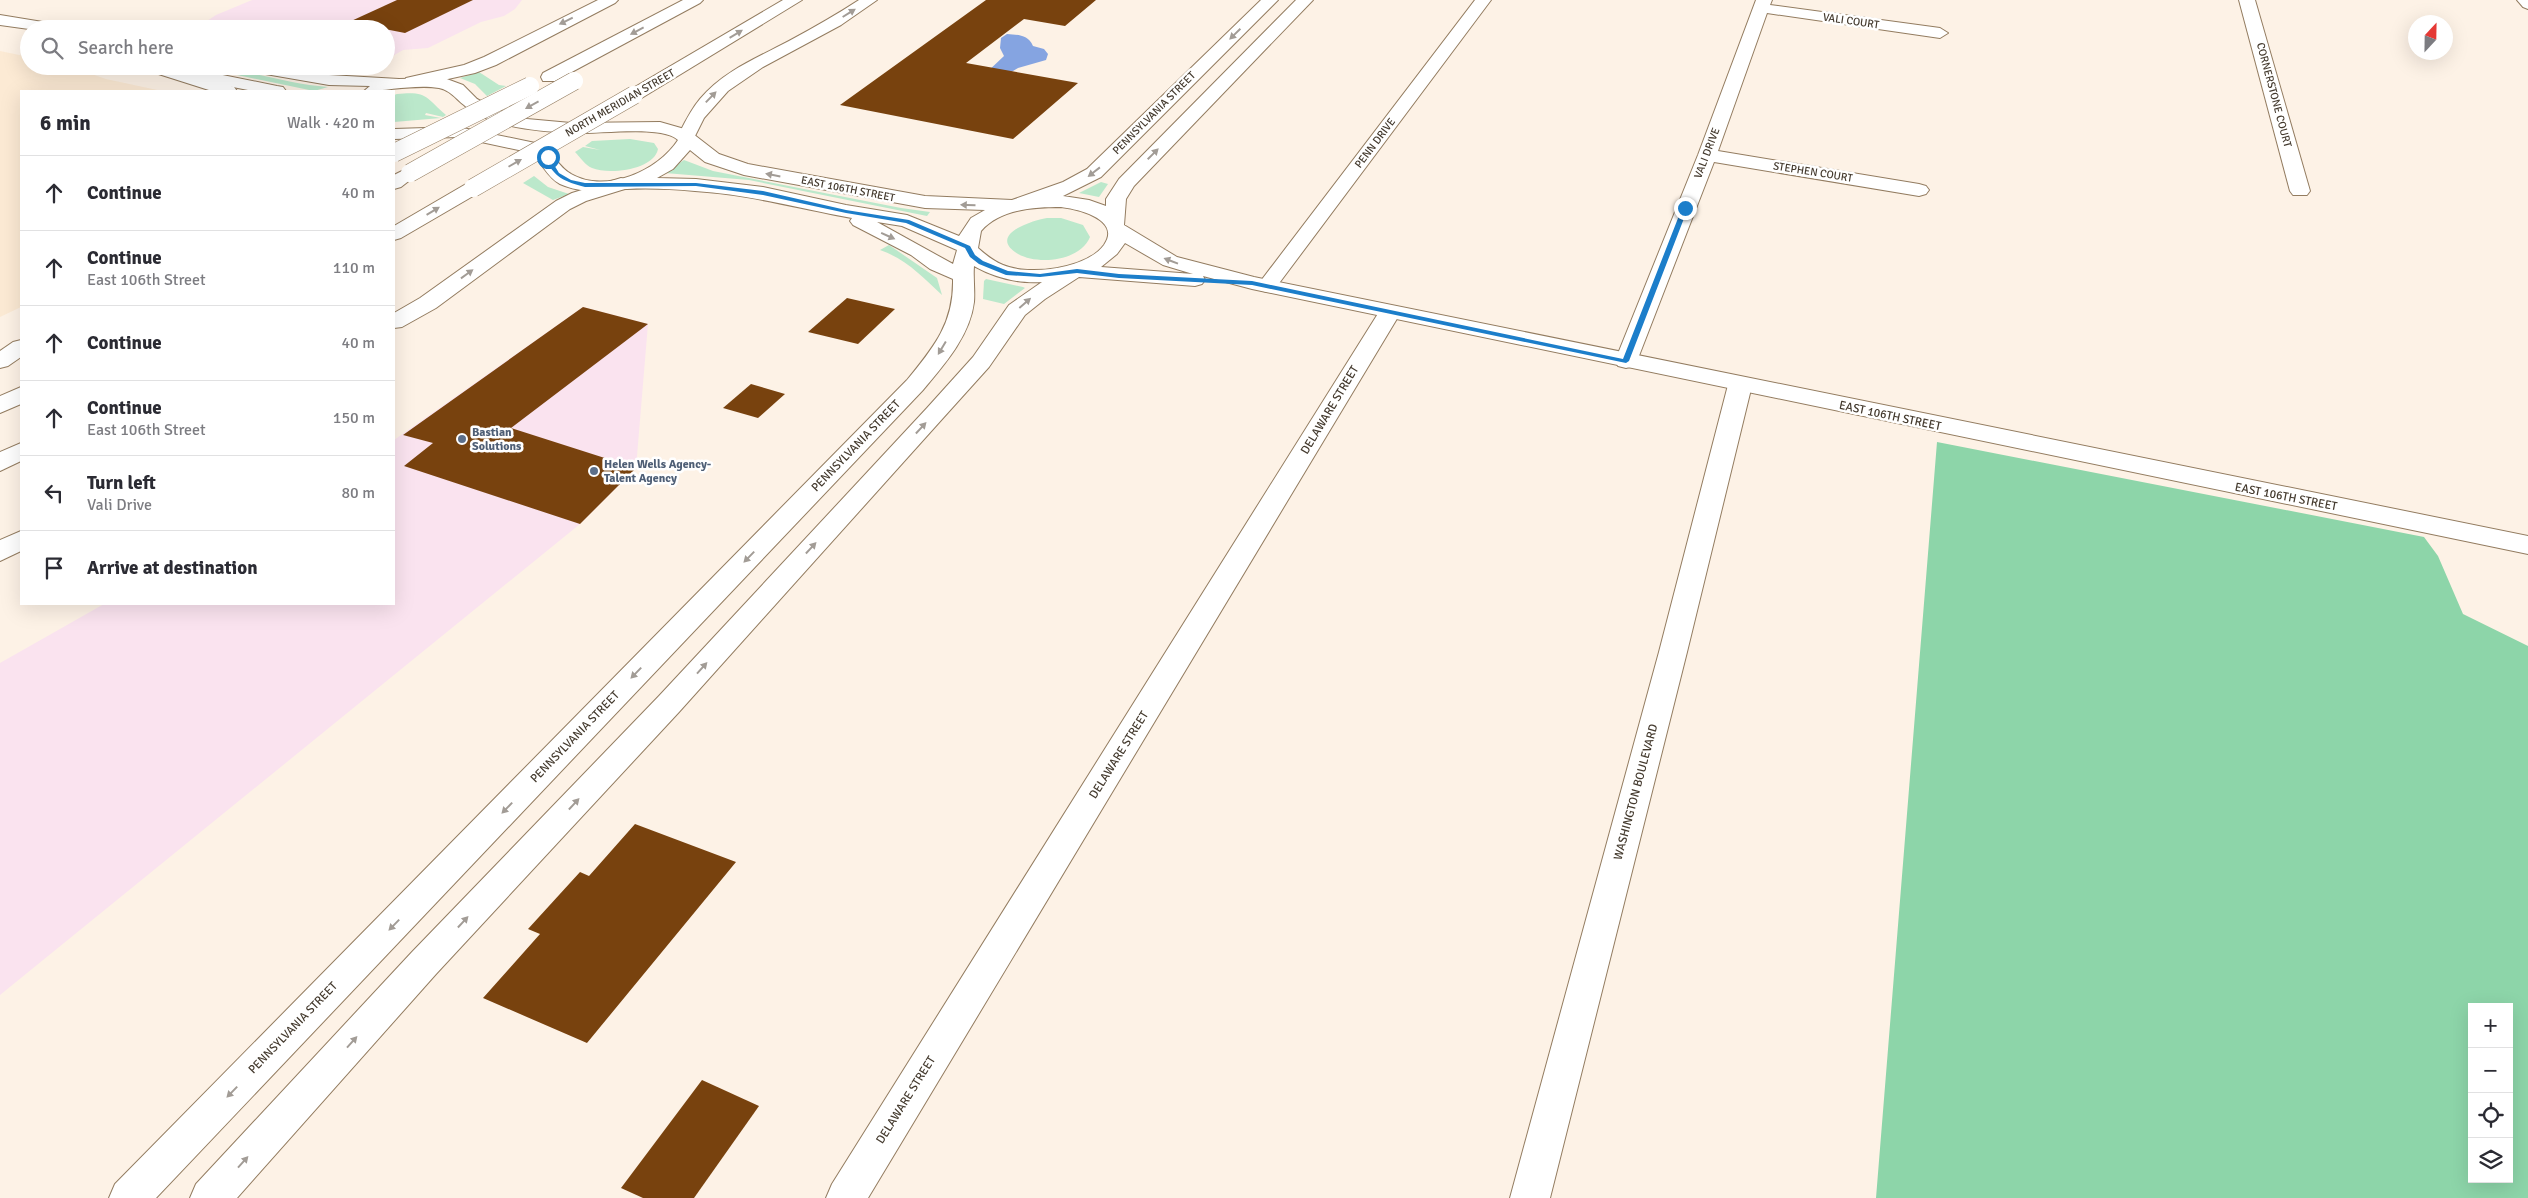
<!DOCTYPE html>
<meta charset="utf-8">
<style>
:root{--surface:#fff;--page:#f2f2f3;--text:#2b2b33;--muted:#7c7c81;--line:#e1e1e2}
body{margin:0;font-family:Signika,sans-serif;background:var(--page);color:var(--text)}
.controls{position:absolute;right:15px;bottom:15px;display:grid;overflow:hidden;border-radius:0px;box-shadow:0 5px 20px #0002}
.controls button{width:45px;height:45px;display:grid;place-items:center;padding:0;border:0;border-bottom:1px solid var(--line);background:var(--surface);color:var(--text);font:25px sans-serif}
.compass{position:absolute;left:2408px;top:15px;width:45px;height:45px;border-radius:50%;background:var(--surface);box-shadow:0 5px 20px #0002;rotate:22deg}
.stop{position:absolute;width:15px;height:15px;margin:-11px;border:4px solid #1c7eca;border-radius:50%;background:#fff}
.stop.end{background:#1c7eca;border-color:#fff;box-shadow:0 1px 5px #0008}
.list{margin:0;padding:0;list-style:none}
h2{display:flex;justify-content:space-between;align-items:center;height:65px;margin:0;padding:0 20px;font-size:21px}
h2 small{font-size:16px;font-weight:400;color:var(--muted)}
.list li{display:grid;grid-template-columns:32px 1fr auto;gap:15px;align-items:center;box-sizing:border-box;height:75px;padding:0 20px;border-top:1px solid var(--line)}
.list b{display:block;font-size:19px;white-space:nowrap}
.list p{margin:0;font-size:16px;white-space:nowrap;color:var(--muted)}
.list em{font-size:16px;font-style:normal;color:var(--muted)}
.icon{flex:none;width:28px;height:28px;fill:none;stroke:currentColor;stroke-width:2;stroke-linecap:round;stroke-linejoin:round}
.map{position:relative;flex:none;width:2528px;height:1198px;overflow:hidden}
.search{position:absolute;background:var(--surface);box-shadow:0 5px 20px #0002;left:20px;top:20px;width:375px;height:55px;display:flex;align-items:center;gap:12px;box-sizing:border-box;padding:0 18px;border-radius:28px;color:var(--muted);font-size:19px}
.panel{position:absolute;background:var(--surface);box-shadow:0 5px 20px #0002;left:20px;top:90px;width:375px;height:515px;border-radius:0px}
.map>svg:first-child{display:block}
.commercial{fill:#fae3ef}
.built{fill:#fcead4}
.green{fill:#bbe8cb}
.forest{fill:#8dd5a9;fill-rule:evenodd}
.water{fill:#85a4e1}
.building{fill:#78420e}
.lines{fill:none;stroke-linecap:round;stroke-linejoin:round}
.street-casing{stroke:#937c60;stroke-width:2}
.secondary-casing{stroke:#937c60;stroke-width:2}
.highway-casing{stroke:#937c60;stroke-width:2}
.street{fill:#fff;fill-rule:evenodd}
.secondary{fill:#fff;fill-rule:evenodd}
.highway{fill:#fff;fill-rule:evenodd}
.highway-bridge-casing{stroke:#937c60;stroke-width:19;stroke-linecap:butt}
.highway-bridge{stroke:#fff;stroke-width:18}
.oneway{fill:#a29c96}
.route{fill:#1c7eca}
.service-dot{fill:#5c6f8a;stroke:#fff;stroke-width:2}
.labels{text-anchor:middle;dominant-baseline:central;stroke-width:5;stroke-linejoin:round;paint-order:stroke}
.far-street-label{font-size:11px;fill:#443a2e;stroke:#fff}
.street-label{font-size:12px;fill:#443a2e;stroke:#fff}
.service-label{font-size:12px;font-weight:bold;fill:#4e5e75;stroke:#fff;text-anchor:start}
</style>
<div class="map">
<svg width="2528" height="1198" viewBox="0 0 2528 1198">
<rect width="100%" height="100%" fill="#fdf2e6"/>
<g class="commercial">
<path d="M 252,0 L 522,0 L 515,9 L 504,16 L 481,22 L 428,48 L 403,50 L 391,57 L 386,56 L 386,29 L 195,29 L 216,15 Z"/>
<path d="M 583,307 L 648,324 L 636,468 L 580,524 L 0,995 L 0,663 L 104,604 L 394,604 L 394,440 Z"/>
</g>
<path class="built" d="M 0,51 L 29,57 L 29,66 L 68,66 L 106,79 L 162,91 L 21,91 L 21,307 L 0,317 Z"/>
<g class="green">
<path d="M 194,66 C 239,66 283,84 328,87 L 314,91 Z"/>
<path d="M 479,72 L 499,85 L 506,86 L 487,96 L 475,84 L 460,78 Z"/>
<path d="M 397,94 C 428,91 425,97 446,115 L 443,117 L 426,113 L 425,115 L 441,118 L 394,122 L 394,95 Z"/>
<path d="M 630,139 L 654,143 L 658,149 C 654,170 609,175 592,168 C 585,165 580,157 575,152 L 583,147 L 600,150 L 585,146 L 592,141 Z"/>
<path d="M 684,160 L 713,171 L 901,208 L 930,212 L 927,216 L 749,180 L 665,173 Z"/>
<path d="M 534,176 L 548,187 L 569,194 L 553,200 L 523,183 Z"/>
<path d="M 1101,182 L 1108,184 L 1099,197 L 1079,193 Z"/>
<path d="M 1047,218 L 1061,218 L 1083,225 L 1090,237 C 1080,262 1034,266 1015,252 C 989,233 1035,220 1047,218 Z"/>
<path d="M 889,245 L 937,278 L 942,295 C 922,277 908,260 880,250 Z"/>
<path d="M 986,279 L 1023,287 L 1025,288 L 1004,304 L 983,299 L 984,281 Z"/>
</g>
<path class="forest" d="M 1937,442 L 2424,537 L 2438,556 L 2463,614 L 2528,646 L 2528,1198 L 1876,1198 ZM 2472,1007 L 2509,1007 L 2509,1179 L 2472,1179 Z"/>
<path class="water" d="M 1007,34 C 1018,35 1028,34 1033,46 L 1044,49 L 1048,54 L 1046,60 L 1018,68 L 993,83 L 985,74 L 1004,56 L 1000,48 L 1001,38 Z"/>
<g class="building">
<path d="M 397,0 L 473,0 L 405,33 L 349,22 Z"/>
<path d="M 986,0 L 1096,0 L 1065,26 L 1024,19 L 966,63 L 1078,83 L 1013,139 L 840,105 Z"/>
<path d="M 847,298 L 895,309 L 858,344 L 808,332 Z"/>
<path d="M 583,307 L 648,324 L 511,428 L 636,468 L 580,524 L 404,466 L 433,443 L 403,435 Z"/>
<path d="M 751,384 L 785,394 L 758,418 L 723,408 Z"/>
<path d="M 635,824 L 736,862 L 587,1043 L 483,998 L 540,934 L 528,929 L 580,872 L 589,876 Z"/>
<path d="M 702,1080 L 759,1106 L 694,1198 L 643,1198 L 621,1188 Z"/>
</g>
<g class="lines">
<defs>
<g id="street">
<path d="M 1475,0 L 1491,0 L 1274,290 L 1267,292 L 1260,290 L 1256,286 L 1260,282 Z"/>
<path d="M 1756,0 L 1772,0 L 1770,5 L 1940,28 L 1948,33 L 1940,38 L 1767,13 L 1718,151 L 1919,184 L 1926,186 L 1929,190 L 1926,194 L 1919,196 L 1714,162 L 1637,361 L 1634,366 L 1626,368 L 1618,366 L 1615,361 L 1698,155 Z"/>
<path d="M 2239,0 L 2255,0 L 2310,191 L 2307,195 L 2293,195 L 2290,191 Z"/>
<path d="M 2517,0 L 2528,0 L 2528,9 L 2523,7 Z"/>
<path d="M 1390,306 L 1398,307 L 1401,312 L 868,1198 L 826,1198 L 832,1184 L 1379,312 L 1382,307 Z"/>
<path d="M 1740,378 L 1748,380 L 1752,385 L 1687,652 L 1550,1198 L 1510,1198 L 1659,652 L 1728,385 L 1732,380 Z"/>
</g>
<g id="secondary">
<path d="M 1261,0 L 1278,0 L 1101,177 L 1063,196 L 1089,200 L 1106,206 L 1106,199 L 1119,179 L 1296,0 L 1313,0 L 1134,186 L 1126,199 L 1124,225 L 1177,257 L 1254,277 L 2528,536 L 2528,554 L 1252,289 L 1203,276 L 1205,280 L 1202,284 L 1195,286 L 1079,277 L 1045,299 L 1025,315 L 989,367 L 943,418 L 679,712 L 436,974 L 237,1198 L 190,1198 L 196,1184 L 412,952 L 659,696 L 927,408 L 973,357 L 1009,305 L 1042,282 C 1018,284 994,277 974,266 C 973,278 975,290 974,302 C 970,336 944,365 923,390 L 156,1198 L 109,1198 L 115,1184 L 907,380 C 934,347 954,323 953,279 L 930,269 L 911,255 L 853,225 L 850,221 L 852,218 C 800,209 749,194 695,191 C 673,189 650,188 627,189 C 602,189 585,195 560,184 C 546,177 542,160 528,152 L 458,137 L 394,139 L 394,129 L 458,127 L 540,144 C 553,152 558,167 571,174 C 606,194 658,171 678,140 C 662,124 593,135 569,133 C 541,131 510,129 483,117 C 477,113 469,110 464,105 C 456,99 450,90 439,88 C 415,84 389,91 364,91 L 370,86 L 329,85 L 248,71 L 240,66 L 279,66 L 329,75 L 399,79 L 444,78 L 463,85 L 477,99 L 498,110 L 527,119 L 571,123 L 660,122 L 688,130 L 719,154 L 748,164 L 925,196 L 1012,200 L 1063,182 L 1087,169 ZM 690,150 L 705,162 L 744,175 L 925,208 L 985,210 L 971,218 L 959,236 L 907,215 L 846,205 L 763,187 L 696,179 L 657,178 L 673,169 ZM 1061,207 C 1077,209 1122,219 1104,245 C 1086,269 1029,276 1003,265 C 993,261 986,255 978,248 L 981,231 C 1000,209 1034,207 1061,207 ZM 877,222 L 902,226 L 957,250 L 953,264 ZM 1125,243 L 1163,265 L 1193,274 L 1101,267 L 1117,254 Z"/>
<path d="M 0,15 L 55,24 L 63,29 L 29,29 L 0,25 Z"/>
<path d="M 178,66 L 277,86 L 283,87 L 286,91 L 253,91 L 157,72 L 151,71 L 149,67 Z"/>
</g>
<g id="highway">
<path d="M 598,0 L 618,0 L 615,3 L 496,65 L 475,73 L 412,87 L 406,86 L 404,82 L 406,78 L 464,65 L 484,57 Z"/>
<path d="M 683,0 L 703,0 L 700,3 L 555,81 L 543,81 L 541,77 L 543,73 Z"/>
<path d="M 783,0 L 802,0 L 640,99 L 628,99 L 625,95 L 628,91 Z"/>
<path d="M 859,0 L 877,0 L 841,25 L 763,67 L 728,91 L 704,118 L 692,142 L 680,142 L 677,138 C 684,124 690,111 700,99 C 723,71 759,57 789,41 C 813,28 836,15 859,0 Z"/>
<path d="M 144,66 L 169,66 L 234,87 L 237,91 L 212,91 L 146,70 Z"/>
<path d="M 410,167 L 417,169 L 419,173 L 401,187 L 394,189 L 394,175 Z"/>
<path d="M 621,178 L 628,180 L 631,184 L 628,188 L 586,201 L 570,209 L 436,308 L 402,327 L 394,328 L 394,313 L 420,298 L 556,201 L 572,193 Z"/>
<path d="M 473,182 L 480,184 L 483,188 L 480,192 L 401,238 L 394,240 L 394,226 L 466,184 Z"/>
<path d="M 21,340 L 21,357 L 8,366 L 0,368 L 0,351 L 13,342 Z"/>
<path d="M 21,387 L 21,404 L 0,413 L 0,396 Z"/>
<path d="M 21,443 L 21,461 L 0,471 L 0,452 Z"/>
<path d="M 21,531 L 21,551 L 0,561 L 0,540 Z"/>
</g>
</defs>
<use href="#street" class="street-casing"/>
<use href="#secondary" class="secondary-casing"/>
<use href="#highway" class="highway-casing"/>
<use href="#street" class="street"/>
<use href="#secondary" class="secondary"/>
<use href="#highway" class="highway"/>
<defs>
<g id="highway-bridge">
<path d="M 394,153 L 530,86"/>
<path d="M 410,173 L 574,81"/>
<path d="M 473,188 L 634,95"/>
</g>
</defs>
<use href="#highway-bridge" class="highway-bridge-casing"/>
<use href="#highway-bridge" class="highway-bridge"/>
</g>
<defs><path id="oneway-solid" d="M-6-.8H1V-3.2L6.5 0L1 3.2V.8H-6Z" transform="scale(1.25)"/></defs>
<g class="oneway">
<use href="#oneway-solid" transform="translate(849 13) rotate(-32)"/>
<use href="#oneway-solid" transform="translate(566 21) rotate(154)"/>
<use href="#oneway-solid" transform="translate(637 31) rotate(152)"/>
<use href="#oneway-solid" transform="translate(736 34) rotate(-31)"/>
<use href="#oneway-solid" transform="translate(1235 34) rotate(136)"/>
<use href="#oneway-solid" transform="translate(711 97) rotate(-46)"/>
<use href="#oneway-solid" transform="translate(532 105) rotate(151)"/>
<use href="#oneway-solid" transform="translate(1153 154) rotate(-45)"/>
<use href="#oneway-solid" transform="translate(515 163) rotate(-30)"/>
<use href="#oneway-solid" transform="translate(1094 172) rotate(142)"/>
<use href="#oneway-solid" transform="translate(773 175) rotate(-169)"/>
<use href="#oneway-solid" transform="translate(968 205) rotate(-178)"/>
<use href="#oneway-solid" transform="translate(433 211) rotate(-31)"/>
<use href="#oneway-solid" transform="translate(888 236) rotate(24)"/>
<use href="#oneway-solid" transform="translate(1171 261) rotate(-159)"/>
<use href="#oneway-solid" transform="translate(467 274) rotate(-36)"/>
<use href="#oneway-solid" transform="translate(1025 303) rotate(-41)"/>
<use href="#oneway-solid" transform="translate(942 348) rotate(121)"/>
<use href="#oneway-solid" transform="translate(921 428) rotate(-47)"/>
<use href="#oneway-solid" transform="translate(811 548) rotate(-47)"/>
<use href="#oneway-solid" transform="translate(749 557) rotate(134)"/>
<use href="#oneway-solid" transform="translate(702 668) rotate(-48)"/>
<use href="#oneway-solid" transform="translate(636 673) rotate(134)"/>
<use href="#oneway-solid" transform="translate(574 804) rotate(-47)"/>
<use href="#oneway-solid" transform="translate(507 808) rotate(134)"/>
<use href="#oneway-solid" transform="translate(463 922) rotate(-47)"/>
<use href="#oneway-solid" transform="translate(394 925) rotate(134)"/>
<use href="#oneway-solid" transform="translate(352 1042) rotate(-48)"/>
<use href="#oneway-solid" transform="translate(232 1092) rotate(134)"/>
<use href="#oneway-solid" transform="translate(243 1162) rotate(-48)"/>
</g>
<path class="route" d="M 548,155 L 559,173 L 571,180 L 585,183 L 696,183 L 763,191 L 846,210 L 909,220 L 970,246 L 975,255 L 983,261 L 1008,271 L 1040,274 L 1077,269 L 1119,274 L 1252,281 L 1623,359 L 1682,208 L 1688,208 L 1629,361 L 1626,363 L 1252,285 L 1119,278 L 1077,273 L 1040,277 L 1006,275 L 979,264 L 970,257 L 965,248 L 906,223 L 846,213 L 763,195 L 696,186 L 585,187 C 565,182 553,177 545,157 Z"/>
<g class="service-dot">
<circle cx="462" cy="439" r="5"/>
<circle cx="594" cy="471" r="5"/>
</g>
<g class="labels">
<g class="far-street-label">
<text transform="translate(1851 21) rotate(8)">VALI COURT</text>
<text transform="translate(2274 95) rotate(75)">CORNERSTONE COURT</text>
<text transform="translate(620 103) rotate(-30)">NORTH MERIDIAN STREET</text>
<text transform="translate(1154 113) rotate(-45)">PENNSYLVANIA STREET</text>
<text transform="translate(1375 143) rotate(-53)">PENN DRIVE</text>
<text transform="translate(1707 153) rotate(-69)">VALI DRIVE</text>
<text transform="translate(1813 172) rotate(9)">STEPHEN COURT</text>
<text transform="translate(848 189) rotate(11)">EAST 106TH STREET</text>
</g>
<g class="street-label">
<text transform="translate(1330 410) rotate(-59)">DELAWARE STREET</text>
<text transform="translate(1890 416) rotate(12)">EAST 106TH STREET</text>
<text transform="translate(856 446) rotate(-46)">PENNSYLVANIA STREET</text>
<text transform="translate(2286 497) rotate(11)">EAST 106TH STREET</text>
<text transform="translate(575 737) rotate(-46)">PENNSYLVANIA STREET</text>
<text transform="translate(1119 755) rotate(-58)">DELAWARE STREET</text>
<text transform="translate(1636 792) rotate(-75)">WASHINGTON BOULEVARD</text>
<text transform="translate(293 1028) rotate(-46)">PENNSYLVANIA STREET</text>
<text transform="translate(906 1100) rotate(-58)">DELAWARE STREET</text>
</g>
<g class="service-label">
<text x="472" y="432">Bastian<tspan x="472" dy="14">Solutions</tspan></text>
<text x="604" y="464">Helen Wells Agency-<tspan x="604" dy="14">Talent Agency</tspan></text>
</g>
</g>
</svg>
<div class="controls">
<button>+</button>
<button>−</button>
<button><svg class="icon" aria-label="locate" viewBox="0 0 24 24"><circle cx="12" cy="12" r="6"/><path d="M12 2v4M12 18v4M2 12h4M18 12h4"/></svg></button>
<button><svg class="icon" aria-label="layers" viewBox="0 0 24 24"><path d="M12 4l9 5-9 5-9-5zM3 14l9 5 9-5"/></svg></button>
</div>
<svg class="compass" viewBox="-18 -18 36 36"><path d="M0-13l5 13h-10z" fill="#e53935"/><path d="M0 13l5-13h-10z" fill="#7c7c81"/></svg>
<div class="stop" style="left:548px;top:157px"></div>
<div class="stop end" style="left:1685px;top:208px"></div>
<div class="search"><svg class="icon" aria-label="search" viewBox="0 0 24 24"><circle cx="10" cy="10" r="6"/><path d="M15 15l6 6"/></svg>Search here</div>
<section class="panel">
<h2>6 min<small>Walk · 420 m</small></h2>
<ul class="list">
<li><svg class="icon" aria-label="ahead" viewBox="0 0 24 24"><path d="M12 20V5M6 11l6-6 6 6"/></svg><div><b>Continue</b></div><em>40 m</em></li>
<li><svg class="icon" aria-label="ahead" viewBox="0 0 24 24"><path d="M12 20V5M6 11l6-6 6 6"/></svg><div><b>Continue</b><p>East 106th Street</p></div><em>110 m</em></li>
<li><svg class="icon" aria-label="ahead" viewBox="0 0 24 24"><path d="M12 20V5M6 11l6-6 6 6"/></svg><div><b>Continue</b></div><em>40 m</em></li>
<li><svg class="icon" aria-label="ahead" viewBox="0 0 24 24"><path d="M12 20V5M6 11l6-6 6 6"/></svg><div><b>Continue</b><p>East 106th Street</p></div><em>150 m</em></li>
<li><svg class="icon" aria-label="left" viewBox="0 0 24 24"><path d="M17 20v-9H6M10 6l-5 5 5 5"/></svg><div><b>Turn left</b><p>Vali Drive</p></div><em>80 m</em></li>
<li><svg class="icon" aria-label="arrive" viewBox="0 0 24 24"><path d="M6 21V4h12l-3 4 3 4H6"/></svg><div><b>Arrive at destination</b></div></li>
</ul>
</section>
</div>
